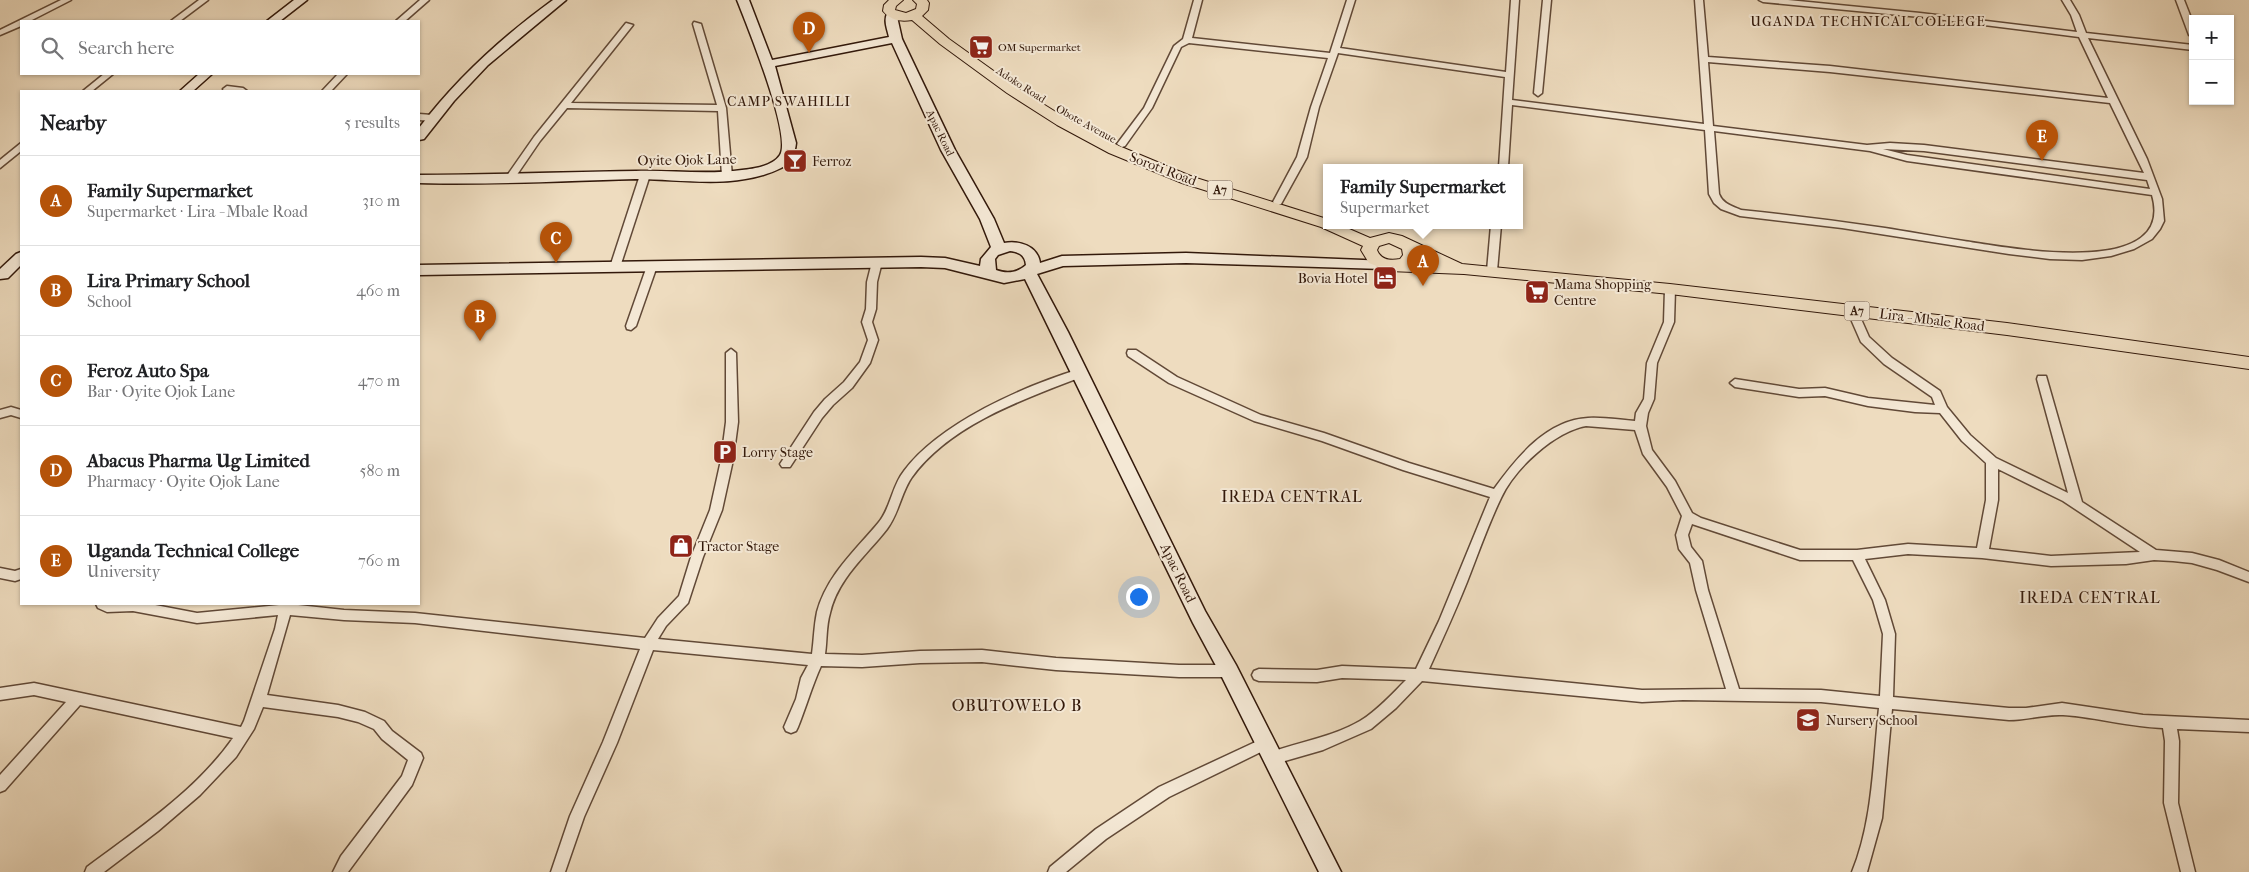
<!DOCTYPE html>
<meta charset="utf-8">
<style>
:root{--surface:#fff;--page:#f6f6f6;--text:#202124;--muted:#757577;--line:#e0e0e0;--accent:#b45309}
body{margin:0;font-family:"IM FELL French Canon",serif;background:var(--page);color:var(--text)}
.controls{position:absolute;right:15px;top:15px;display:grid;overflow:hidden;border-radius:0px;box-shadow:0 1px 4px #0004}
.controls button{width:45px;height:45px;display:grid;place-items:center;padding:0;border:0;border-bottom:1px solid var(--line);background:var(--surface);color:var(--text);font:25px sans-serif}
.you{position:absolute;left:1138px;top:596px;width:18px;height:18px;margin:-12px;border:4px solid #fff;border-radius:50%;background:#1a73e8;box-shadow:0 0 0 8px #1a73e833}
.badge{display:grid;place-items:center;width:32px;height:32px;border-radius:50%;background:var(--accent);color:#fff;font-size:16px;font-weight:700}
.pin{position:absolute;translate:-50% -41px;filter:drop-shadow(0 1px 2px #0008)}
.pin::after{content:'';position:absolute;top:26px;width:18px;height:15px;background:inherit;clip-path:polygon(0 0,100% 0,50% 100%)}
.popup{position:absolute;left:1323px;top:164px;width:200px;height:65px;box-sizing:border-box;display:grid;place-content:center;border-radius:0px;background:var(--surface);filter:drop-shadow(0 1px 4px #0005);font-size:16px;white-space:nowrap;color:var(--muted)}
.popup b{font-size:19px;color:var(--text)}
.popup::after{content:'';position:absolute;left:50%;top:100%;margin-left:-10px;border:10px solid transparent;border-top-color:var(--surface)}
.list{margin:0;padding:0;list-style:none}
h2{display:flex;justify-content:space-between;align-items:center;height:65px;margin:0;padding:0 20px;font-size:21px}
h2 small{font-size:16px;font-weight:400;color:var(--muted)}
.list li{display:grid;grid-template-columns:32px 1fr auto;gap:15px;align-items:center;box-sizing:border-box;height:90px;padding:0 20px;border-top:1px solid var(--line)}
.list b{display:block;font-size:19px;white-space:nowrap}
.list p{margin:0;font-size:16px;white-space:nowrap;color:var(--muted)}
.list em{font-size:16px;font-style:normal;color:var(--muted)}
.icon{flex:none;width:28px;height:28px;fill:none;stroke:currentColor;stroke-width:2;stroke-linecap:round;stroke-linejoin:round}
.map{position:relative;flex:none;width:2249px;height:872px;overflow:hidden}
.search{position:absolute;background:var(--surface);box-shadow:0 1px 4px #0004;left:20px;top:20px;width:400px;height:55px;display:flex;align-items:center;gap:12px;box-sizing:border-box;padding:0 18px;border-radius:0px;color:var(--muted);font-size:19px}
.panel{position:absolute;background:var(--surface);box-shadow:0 1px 4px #0004;left:20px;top:90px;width:400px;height:515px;border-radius:0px}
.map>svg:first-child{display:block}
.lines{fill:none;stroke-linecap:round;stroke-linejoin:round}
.street-casing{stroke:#614937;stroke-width:3}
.secondary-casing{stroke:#32180a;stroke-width:3}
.primary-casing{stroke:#32180a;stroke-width:2}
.street{fill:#f4e8d5;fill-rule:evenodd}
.secondary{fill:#f4e8d5;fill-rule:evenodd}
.primary{fill:#eedcbf;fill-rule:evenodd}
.labels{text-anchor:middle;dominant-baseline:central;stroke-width:4;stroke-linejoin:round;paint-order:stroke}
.far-poi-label{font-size:11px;fill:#32180a;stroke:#f4e8d5;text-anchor:start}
.far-street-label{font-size:11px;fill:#32180a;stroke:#f4e8d5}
.shield{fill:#f4e8d5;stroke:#6c5647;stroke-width:1}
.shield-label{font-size:12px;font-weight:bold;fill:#32180a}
.far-quarter-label{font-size:14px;letter-spacing:1px;fill:#32180a;stroke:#f4e8d5}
.street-label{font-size:14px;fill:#32180a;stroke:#f4e8d5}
.poi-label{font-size:14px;fill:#32180a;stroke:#f4e8d5;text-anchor:start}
.quarter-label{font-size:16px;letter-spacing:1px;fill:#32180a;stroke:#f4e8d5}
</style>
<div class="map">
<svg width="2249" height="872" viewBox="0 0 2249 872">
<rect width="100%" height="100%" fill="#eedcbf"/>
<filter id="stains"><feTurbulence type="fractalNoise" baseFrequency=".004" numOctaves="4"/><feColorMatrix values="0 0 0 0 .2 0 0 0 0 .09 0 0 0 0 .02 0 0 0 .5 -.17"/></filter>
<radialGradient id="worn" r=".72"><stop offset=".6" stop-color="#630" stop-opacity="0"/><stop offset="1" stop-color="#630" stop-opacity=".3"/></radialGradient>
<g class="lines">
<defs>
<g id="street">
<path d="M 61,0 L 71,0 L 30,21 L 21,21 L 21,26 L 0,35 L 0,30 Z"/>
<path d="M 199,0 L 208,0 L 180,21 L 171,21 Z"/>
<path d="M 420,0 L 429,0 L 405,21 L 396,21 Z"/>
<path d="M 1194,0 L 1202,0 L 1192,38 L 1330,53 L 1347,0 L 1355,0 L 1340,48 L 1506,72 L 1511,0 L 1519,0 L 1512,100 L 1704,124 L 1695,0 L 1703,0 L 1708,57 L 1830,66 L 2108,98 L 2079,37 L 1920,17 L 1763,2 L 1759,0 L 1788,0 L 1920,13 L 2077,32 L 2071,15 L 2062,0 L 2070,0 L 2079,15 L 2086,33 L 2193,45 L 2193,50 L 2088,38 L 2147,159 L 2162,199 L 2164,221 L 2160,229 L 2152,239 L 2134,249 L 2111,256 L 2082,260 L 2050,259 L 2009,254 L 1842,228 L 1740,216 L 1721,209 L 1714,203 L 1709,194 L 1705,130 L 1512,105 L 1508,167 L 1499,167 L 1505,77 L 1338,53 L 1319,107 L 1307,157 L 1281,204 L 1275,204 L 1273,202 L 1297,157 L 1311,107 L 1328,58 L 1189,43 L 1181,47 L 1152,108 L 1125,146 L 1122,147 L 1117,144 L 1144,108 L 1174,46 L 1183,39 ZM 1708,62 L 1830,72 L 2110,103 L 2144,173 L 1924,145 L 1890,143 L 1867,145 L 1713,126 ZM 1714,131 L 1870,151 L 1907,161 L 2152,195 C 2177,281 2004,247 1964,241 C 1937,237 1911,232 1885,228 C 1837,221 1789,215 1741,210 C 1732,206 1723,204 1719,194 ZM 1883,149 L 1924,151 L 2147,180 L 2150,189 L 1907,155 Z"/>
<path d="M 1543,0 L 1551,0 L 1542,93 L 1538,96 L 1534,93 Z"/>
<path d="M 2176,0 L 2184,0 L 2193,23 L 2193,37 L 2189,35 Z"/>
<path d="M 694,22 L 701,24 L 726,108 L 732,176 L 730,178 L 727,179 L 722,176 L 718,111 L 567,108 L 540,141 L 512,182 L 506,182 L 504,180 L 534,137 L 626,23 L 633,25 L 571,103 L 717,105 L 693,24 Z"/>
<path d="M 104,74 L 113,74 L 92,91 L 83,91 Z"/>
<path d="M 338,74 L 347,74 L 331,91 L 322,91 Z"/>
<path d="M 227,86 L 243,88 L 247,91 L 224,91 L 223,89 Z"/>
<path d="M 419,114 L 432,115 L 436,118 L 432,121 L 419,120 Z"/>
<path d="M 21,143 L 21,151 L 0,168 L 0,160 Z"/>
<path d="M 645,172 L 650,175 L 620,267 L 615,270 L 611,269 L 610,267 L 640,175 Z"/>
<path d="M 1491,225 L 1501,225 L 1497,271 L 1492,274 L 1487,271 Z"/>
<path d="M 877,259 L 882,262 L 877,282 L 876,309 L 872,322 L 878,340 L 870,363 L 852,388 L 833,405 L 822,418 L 790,467 L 782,467 L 780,464 L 782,461 L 814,412 L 825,399 L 844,382 L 860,362 L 868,340 L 862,322 L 866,309 L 867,282 L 872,262 Z"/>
<path d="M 652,263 L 657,266 L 636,326 L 631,330 L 627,329 L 626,326 L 647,266 Z"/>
<path d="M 1670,286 L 1675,289 L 1674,322 L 1657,363 L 1654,399 L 1648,413 L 1646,426 L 1652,450 L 1675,481 L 1692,513 L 1701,518 L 1800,550 L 1857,550 L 1908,544 L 1977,548 L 1986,500 L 1986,463 L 1962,441 L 1940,413 L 1915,412 L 1868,406 L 1825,396 L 1799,397 L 1735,387 L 1730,383 L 1735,379 L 1799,389 L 1825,388 L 1868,398 L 1935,405 L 1932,397 L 1884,364 L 1861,342 L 1847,310 L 1852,306 L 1857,310 L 1869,337 L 1892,358 L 1940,391 L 1947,407 L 1970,435 L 1996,458 L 2068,493 L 2037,379 L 2038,376 L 2046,376 L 2082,502 L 2156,550 L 2192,553 L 2219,560 L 2249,572 L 2249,582 L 2217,570 L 2192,563 L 2173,561 L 2154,560 L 2126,564 L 2051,566 L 1982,558 L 1908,554 L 1865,559 L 1885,600 L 1895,634 L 1893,697 L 2009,708 L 2026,708 L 2062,703 L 2143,715 L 2249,720 L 2249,732 L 2177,729 L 2179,741 L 2178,803 L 2195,872 L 2181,872 L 2164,803 L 2165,741 L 2163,728 C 2129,727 2096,717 2063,715 C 2045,714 2027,720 2009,720 L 1892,709 L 1882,818 L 1867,872 L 1852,872 C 1873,821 1873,762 1879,708 L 1821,702 L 1683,700 L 1642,702 L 1422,681 L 1396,708 L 1371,729 L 1323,750 L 1271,765 L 1266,764 L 1264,759 L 1266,754 C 1297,742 1331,738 1360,721 C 1377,711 1392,694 1406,680 L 1342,678 L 1317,682 L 1259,681 L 1254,679 L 1252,675 L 1254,671 L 1259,669 L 1317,670 L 1342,666 L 1416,669 L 1439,621 L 1490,497 L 1403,470 L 1322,441 L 1254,421 L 1169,383 L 1128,356 L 1127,353 L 1128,350 L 1136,350 L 1177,377 L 1261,415 L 1324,433 L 1409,463 L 1494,489 C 1517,457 1547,420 1588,418 C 1604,417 1620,420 1635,421 L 1636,413 L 1644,399 L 1647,363 L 1664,322 L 1665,289 ZM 1586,426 L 1635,430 L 1643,454 L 1667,487 L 1682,516 L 1676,535 L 1679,549 L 1690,563 L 1696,590 L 1726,689 L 1642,690 L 1429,669 C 1442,640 1455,612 1467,582 C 1478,554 1488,525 1501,498 C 1515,468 1554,432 1586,426 ZM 1998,469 L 2063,501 L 2140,552 L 2051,556 L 1989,549 L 1998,500 ZM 1692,524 L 1800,560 L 1853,560 L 1873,600 L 1883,634 L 1880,696 L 1821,690 L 1739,689 L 1708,590 L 1702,561 L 1691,547 L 1688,535 Z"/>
<path d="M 731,349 L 736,353 L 738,422 L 733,460 L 722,510 L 703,557 L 688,603 L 666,626 L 658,639 L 812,654 C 814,640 814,626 817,612 C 827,575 855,551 879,522 C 891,507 892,486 904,471 C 940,423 1024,386 1080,369 L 1085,373 L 1084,376 C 1024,399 951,424 912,477 C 901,493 899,513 887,529 C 866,556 838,578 830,613 C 826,626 827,641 825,654 L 862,655 L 920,651 L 982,650 L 1056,658 L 1179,665 L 1229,665 L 1234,667 L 1236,671 L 1234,675 L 1229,677 L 1179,677 L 1056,670 L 982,662 L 920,663 L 862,667 L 821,666 C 812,686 806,707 798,727 L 796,731 L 791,733 L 786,731 L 784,727 L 796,699 L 801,678 L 808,665 L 653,650 L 617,743 L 584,817 L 565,872 L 551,872 L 570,816 L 603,742 L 640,649 L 415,623 L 344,620 L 290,615 L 267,695 L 338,705 L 365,712 L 384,721 L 392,731 L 421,753 L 423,758 L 412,785 L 348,872 L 333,872 L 341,856 L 402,776 L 408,760 L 382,739 L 374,729 L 358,722 L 338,717 L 263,707 L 254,729 L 236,757 L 200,795 L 158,831 L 104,872 L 85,872 L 87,867 C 138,829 196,791 233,738 L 80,705 L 5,790 L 0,792 L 0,775 L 66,702 L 34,695 L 0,700 L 0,688 L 34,683 L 241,727 L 244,721 L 275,629 L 278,615 L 197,623 L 133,611 L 107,612 L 98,608 L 96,604 L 150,604 L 197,613 L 289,604 L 344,610 L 415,613 L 645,638 L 658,618 L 679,596 L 691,557 L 710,510 L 721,460 L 726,422 L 726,353 Z"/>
<path d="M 11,407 L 21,410 L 21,418 L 11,415 L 0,418 L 0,410 Z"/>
<path d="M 0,568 L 15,571 L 21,569 L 21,579 L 15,581 L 0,578 Z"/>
<path d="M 1264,738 L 1269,740 L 1271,744 L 1269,748 L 1169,797 L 1106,839 L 1066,872 L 1048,872 L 1050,867 L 1096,829 L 1159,787 Z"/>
</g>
<g id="secondary">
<path d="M 294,0 L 307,0 L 280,21 L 267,21 Z"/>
<path d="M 553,0 L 566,0 L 488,65 L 454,101 L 424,139 L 419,140 L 419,128 C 457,78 502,37 553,0 Z"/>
<path d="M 737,0 L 749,0 L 772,60 L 889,37 C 887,28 883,20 888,12 L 896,12 L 902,39 L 955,150 L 994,219 L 1004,243 C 1019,240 1038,246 1040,263 L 1062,256 L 1186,253 L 1388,261 L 1390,264 L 1388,267 L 1383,269 L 1186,263 L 1063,266 L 1037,274 L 1068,332 L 1205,611 L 1236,665 L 1341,872 L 1319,872 L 1222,677 L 1193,623 L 1025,279 L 1004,283 L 945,268 L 921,267 L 419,275 L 419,265 L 921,257 L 945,258 L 980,266 L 981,259 L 991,247 L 980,219 L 941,150 L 892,43 L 775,66 L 796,143 C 795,153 791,163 781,168 C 737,190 682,179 635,179 C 563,181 491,185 419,183 L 419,175 C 491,175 563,172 636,171 C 671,170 707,175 742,170 C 753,169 773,166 780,155 C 792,136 747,25 737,0 ZM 1010,251 C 1019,252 1025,255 1026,265 C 1017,273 1007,274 996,270 L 995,259 L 998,255 Z"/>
<path d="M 199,74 L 212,74 L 193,91 L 180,91 Z"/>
<path d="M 21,252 L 21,265 L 8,278 L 0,279 L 0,269 L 16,254 Z"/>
</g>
<path id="primary" d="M 889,0 L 903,0 L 896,6 L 895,10 L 906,13 L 916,9 L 917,4 L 913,0 L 927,0 L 929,3 L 928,10 L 922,16 L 949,39 L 1016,87 L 1067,119 L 1119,146 L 1193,177 L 1327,219 L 1327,225 L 1340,225 L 1370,238 L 1389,233 L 1402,236 L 1462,264 L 1670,284 L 2007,323 L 2249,357 L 2249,369 L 2007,335 L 1670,294 L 1464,274 L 1389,271 L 1369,263 L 1361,250 L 1363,246 L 1321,227 L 1182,183 L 1109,153 L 1057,125 L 1007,93 L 940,44 L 912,20 C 901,22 890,20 883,11 L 884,5 ZM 1389,243 L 1402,249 L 1403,255 L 1400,259 C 1390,261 1381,260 1377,250 L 1379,246 ZM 1418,255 L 1434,262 L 1416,261 Z"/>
</defs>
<use href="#street" class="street-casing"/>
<use href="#secondary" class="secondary-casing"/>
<use href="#primary" class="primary-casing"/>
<use href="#street" class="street"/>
<use href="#secondary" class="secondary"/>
<use href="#primary" class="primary"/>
</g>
<defs>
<symbol id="supermarket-square" viewBox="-11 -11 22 22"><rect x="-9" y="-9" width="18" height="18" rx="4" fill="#8f2418" stroke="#f4e8d5"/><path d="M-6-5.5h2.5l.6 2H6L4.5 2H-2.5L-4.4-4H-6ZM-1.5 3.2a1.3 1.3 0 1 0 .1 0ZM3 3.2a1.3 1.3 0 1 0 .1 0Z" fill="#fff"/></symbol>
<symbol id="bar-square" viewBox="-11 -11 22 22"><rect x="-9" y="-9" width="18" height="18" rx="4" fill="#8f2418" stroke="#f4e8d5"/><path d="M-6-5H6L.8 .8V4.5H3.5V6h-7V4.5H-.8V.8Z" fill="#fff"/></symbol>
<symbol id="hotel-square" viewBox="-11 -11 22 22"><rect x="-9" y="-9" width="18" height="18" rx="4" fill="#8f2418" stroke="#f4e8d5"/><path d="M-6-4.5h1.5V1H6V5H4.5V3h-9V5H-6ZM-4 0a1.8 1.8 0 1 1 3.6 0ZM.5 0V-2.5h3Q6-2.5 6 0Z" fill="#fff"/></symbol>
<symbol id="parking-square" viewBox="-11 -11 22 22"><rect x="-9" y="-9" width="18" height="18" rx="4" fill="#8f2418" stroke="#f4e8d5"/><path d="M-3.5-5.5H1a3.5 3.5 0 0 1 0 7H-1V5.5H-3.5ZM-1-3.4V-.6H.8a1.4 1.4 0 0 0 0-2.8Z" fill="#fff"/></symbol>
<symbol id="shop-square" viewBox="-11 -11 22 22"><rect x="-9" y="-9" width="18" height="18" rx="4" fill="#8f2418" stroke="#f4e8d5"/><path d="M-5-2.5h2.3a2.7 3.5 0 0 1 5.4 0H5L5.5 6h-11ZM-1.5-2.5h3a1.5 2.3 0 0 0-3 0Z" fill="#fff"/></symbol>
<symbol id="school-square" viewBox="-11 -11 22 22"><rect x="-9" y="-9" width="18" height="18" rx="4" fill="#8f2418" stroke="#f4e8d5"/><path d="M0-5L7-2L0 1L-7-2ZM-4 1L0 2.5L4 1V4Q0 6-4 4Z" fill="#fff"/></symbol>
</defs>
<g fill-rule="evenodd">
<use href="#supermarket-square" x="967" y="33" width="28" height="28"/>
<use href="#bar-square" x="781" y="147" width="28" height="28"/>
<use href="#hotel-square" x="1371" y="264" width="28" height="28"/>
<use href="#supermarket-square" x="1523" y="278" width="28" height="28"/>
<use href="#parking-square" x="711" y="438" width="28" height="28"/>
<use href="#shop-square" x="667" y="532" width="28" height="28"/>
<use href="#school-square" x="1794" y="706" width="28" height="28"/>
</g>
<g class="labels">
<g class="far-poi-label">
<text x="998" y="47">OM Supermarket</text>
</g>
<g class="far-street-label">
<text transform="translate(1021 85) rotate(33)">Adoko Road</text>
<text transform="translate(1086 124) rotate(29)">Obote Avenue</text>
<text transform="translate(940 133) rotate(64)">Apac Road</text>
</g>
<g class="shield">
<rect x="1207.5" y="180.5" width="25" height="19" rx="4"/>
<rect x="1844.5" y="301.5" width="25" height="19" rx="4"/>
</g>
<g class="shield-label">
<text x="1220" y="190">A7</text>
<text x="1857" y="311">A7</text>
</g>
<g class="far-quarter-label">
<text x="1868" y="21">UGANDA TECHNICAL COLLEGE</text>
<text x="789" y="101">CAMP SWAHILLI</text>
</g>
<g class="street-label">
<text transform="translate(687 160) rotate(-1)">Oyite Ojok Lane</text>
<text transform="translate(1163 169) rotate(21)">Soroti Road</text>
<text transform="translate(1932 320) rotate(7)">Lira - Mbale Road</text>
<text transform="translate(1178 573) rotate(64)">Apac Road</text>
</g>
<g class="poi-label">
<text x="812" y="161">Ferroz</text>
<text x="1368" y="278" text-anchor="end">Bovia Hotel</text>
<text x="1554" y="284">Mama Shopping<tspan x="1554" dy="16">Centre</tspan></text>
<text x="742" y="452">Lorry Stage</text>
<text x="698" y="546">Tractor Stage</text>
<text x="1826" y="720">Nursery School</text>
</g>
<g class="quarter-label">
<text x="1292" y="496">IREDA CENTRAL</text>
<text x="2090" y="597">IREDA CENTRAL</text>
<text x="1017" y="705">OBUTOWELO B</text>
</g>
</g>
<rect width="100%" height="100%" filter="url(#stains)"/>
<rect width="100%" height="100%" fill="url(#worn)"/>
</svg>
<div class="controls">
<button>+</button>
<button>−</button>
</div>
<div class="you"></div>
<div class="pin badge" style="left:1423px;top:286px">A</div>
<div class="popup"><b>Family Supermarket</b>Supermarket</div>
<div class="pin badge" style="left:480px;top:341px">B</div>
<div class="pin badge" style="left:556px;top:263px">C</div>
<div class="pin badge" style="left:809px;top:53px">D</div>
<div class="pin badge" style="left:2042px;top:161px">E</div>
<div class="search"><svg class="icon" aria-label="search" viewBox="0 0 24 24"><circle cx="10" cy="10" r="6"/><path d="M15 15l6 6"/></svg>Search here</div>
<section class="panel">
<h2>Nearby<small>5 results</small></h2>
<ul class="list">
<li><span class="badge">A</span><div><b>Family Supermarket</b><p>Supermarket · Lira - Mbale Road</p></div><em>310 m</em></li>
<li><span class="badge">B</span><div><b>Lira Primary School</b><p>School</p></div><em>460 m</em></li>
<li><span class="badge">C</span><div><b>Feroz Auto Spa</b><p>Bar · Oyite Ojok Lane</p></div><em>470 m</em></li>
<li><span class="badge">D</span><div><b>Abacus Pharma Ug Limited</b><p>Pharmacy · Oyite Ojok Lane</p></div><em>580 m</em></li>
<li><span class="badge">E</span><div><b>Uganda Technical College</b><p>University</p></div><em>760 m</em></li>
</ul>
</section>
</div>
